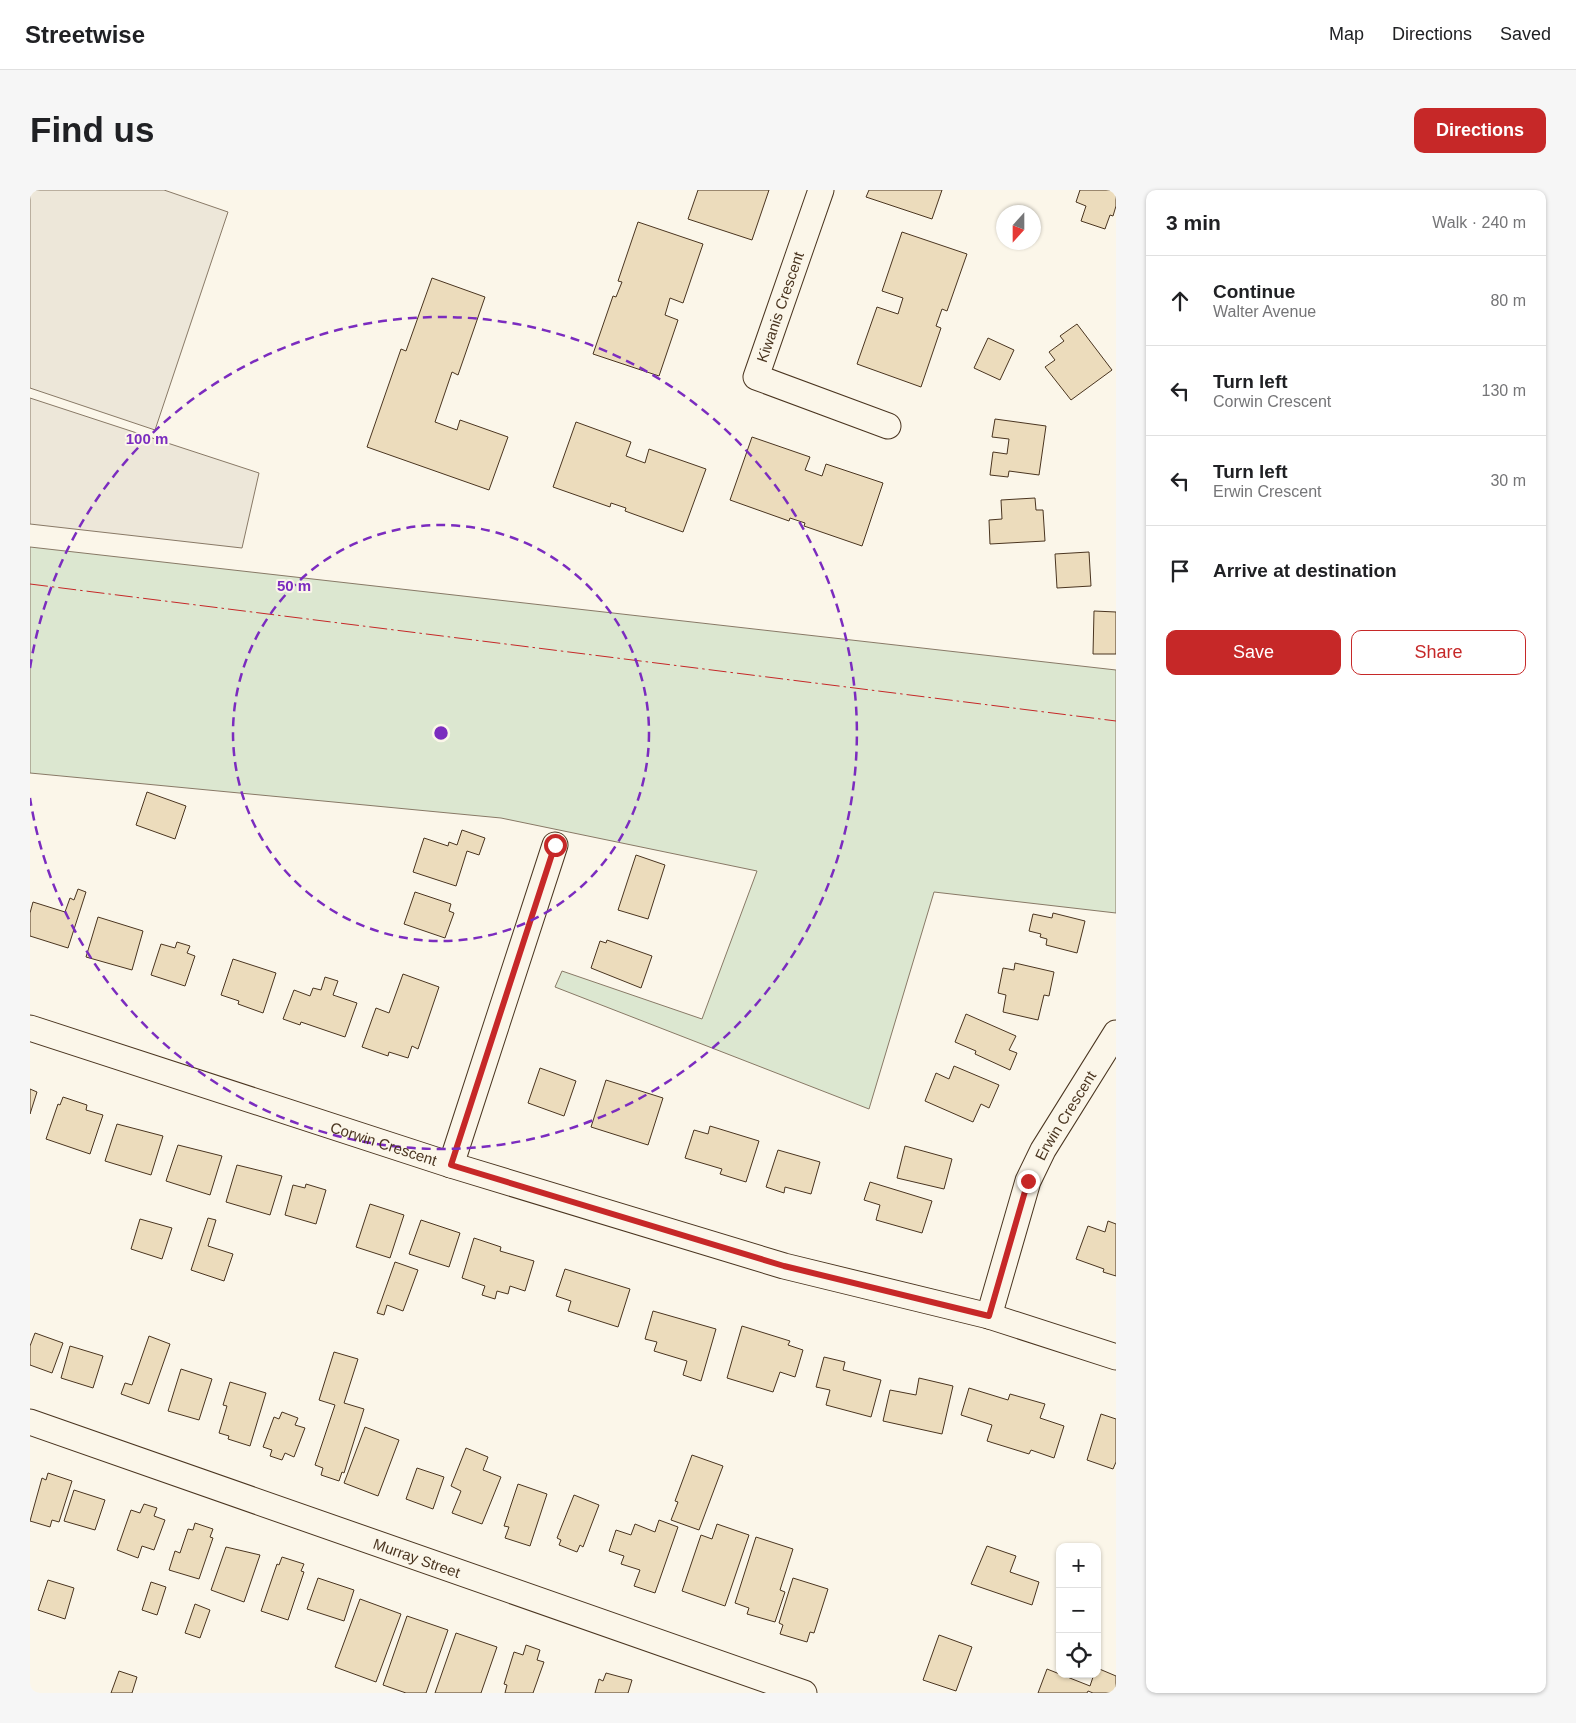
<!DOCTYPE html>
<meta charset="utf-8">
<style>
:root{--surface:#fff;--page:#f6f6f6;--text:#202124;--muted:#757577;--line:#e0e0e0;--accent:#c62828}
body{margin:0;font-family:Arial,sans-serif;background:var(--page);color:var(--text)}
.controls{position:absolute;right:15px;bottom:15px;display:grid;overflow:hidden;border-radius:10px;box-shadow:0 1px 4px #0004}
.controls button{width:45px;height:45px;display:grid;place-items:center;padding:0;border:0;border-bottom:1px solid var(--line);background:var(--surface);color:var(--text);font:25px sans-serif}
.compass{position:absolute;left:966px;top:15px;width:45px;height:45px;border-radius:50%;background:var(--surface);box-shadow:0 1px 4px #0004;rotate:201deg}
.stop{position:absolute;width:15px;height:15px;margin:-11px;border:4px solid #c62828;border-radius:50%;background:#fff}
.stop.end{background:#c62828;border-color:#fff;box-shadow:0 1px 5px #0008}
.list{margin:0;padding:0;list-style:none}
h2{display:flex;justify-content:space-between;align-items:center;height:65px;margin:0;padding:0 20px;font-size:21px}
h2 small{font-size:16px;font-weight:400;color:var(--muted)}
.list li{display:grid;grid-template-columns:32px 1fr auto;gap:15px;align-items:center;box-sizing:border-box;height:90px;padding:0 20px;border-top:1px solid var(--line)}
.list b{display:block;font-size:19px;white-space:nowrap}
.list p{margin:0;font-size:16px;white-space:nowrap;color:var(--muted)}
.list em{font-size:16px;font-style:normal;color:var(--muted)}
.actions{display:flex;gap:10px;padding:15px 20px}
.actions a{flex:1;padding:11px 0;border:1px solid var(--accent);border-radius:10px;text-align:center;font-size:18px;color:var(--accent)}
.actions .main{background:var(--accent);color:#fff}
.icon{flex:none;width:28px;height:28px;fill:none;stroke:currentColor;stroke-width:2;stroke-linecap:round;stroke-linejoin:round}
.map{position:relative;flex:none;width:1086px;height:1503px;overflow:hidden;border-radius:10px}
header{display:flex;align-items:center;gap:30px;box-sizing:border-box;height:70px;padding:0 25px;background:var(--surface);border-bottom:1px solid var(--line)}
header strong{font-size:24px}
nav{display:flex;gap:28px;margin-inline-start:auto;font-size:18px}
.intro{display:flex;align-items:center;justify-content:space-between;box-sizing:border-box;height:120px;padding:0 30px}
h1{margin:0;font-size:35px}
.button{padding:12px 22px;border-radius:10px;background:var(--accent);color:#fff;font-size:18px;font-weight:700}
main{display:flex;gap:30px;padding:0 30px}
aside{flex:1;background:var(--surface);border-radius:10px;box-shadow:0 1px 4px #0004}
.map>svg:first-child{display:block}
.green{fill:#dce7d0;stroke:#887966}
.parking{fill:#ede7d9;stroke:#887966}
.building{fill:#ecdcbc;stroke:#4a3520}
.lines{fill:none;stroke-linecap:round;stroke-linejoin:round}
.minor-casing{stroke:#4a3520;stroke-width:27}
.minor{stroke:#fbf6e9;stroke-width:25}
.power{stroke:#c62828;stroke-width:1;stroke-dasharray:18 4 2.5 4;stroke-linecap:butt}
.route{stroke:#c62828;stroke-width:6}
.ring{fill:none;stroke:#7b2cbf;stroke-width:2.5;stroke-dasharray:9 6}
.labels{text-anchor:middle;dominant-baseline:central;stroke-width:4;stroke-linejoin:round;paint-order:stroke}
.street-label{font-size:15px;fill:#4a3520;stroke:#fbf6e9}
.centre{fill:#7b2cbf;stroke:#fbf6e9;stroke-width:2.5}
.ring-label{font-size:15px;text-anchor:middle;font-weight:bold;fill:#7b2cbf;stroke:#fbf6e9;stroke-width:4;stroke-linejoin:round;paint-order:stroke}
</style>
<header>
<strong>Streetwise</strong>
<nav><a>Map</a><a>Directions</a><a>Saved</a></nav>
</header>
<div class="intro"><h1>Find us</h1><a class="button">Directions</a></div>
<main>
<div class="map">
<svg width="1086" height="1503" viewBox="0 0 1086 1503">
<rect width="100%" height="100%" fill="#fbf6e9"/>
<path class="green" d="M 0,357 L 1086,480 L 1086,723 L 904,702 L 839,919 L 525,797 L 532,781 L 672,829 L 727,681 L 471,628 L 0,583 Z"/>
<g class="parking">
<path d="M 0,0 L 134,0 L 198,22 L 125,240 L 0,198 Z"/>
<path d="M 0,208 L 229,283 L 212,358 L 0,334 Z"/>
</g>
<g class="building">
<path d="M 668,0 L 739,0 L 722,50 L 658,29 Z"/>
<path d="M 839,0 L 912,0 L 902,29 L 836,7 Z"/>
<path d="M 1050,0 L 1086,0 L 1086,16 L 1083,26 L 1080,25 L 1075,39 L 1051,31 L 1056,16 L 1046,12 Z"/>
<path d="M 608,32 L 673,54 L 653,113 L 640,108 L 635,125 L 648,130 L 629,186 L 563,164 L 583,106 L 586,107 L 592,92 L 588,91 Z"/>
<path d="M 872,42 L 937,64 L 917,121 L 912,119 L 906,136 L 911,138 L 891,197 L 827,174 L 847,117 L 868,124 L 873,108 L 852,101 Z"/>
<path d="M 402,88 L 455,107 L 428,185 L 422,182 L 405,232 L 427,240 L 430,230 L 478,247 L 459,300 L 337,257 L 371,159 L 376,161 Z"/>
<path d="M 1047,134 L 1082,180 L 1041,210 L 1015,177 L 1025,170 L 1019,162 L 1034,151 L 1030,146 Z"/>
<path d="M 958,148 L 984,160 L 970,190 L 944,178 Z"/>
<path d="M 965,229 L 1016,236 L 1009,285 L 979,281 L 978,287 L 960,285 L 963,262 L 977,264 L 979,249 L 962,247 Z"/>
<path d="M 546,232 L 601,252 L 596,266 L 615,273 L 619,259 L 676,279 L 653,342 L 595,321 L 596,318 L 581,313 L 580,317 L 523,297 Z"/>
<path d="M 722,247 L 780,267 L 775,280 L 792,286 L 796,274 L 853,293 L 832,356 L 774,336 L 775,333 L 760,328 L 759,331 L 700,310 Z"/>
<path d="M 1005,308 L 1006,320 L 1013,320 L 1015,351 L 960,354 L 959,330 L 972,329 L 971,310 Z"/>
<path d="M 1059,362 L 1061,396 L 1027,398 L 1025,364 Z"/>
<path d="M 1064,421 L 1086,422 L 1086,464 L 1063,464 Z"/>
<path d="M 117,602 L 156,616 L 145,649 L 106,635 Z"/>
<path d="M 432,640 L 455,648 L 449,665 L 437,661 L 426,696 L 383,682 L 394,648 L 418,656 L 419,652 L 427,655 Z"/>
<path d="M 606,665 L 635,675 L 618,729 L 588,720 Z"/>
<path d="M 48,699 L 56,702 L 38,758 L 0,746 L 0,723 L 3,712 L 35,722 L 40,708 L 44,710 Z"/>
<path d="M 385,702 L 421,714 L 419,721 L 424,723 L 415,748 L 374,734 Z"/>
<path d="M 1023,723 L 1055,731 L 1047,763 L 1016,755 L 1017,749 L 1010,747 L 1011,744 L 999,741 L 1003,724 L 1022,728 Z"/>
<path d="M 68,727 L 113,741 L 102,780 L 56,767 Z"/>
<path d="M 577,750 L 622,766 L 611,798 L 561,778 L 570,751 L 576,753 Z"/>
<path d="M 147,752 L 160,756 L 157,763 L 165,766 L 155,796 L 121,785 L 131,754 L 145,758 Z"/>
<path d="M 203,769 L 246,783 L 233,823 L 208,814 L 209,811 L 191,805 Z"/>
<path d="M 985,773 L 1024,782 L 1019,806 L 1014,805 L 1008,830 L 973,822 L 976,805 L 968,803 L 973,778 L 984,780 Z"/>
<path d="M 373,784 L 409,797 L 388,859 L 382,856 L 378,868 L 359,862 L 358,866 L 332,857 L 346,818 L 359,823 Z"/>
<path d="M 295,787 L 308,791 L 303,805 L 327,813 L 315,847 L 271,832 L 270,835 L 253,829 L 264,800 L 280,806 L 283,798 L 291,800 Z"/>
<path d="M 936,824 L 986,846 L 979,860 L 987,863 L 980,880 L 945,864 L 946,861 L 925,852 Z"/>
<path d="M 924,876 L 969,895 L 959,918 L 951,914 L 943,932 L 895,911 L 906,883 L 919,889 Z"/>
<path d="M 510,878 L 546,891 L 534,926 L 498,913 Z"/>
<path d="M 576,890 L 633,908 L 618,955 L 561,937 Z"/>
<path d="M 0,899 L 7,902 L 0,924 Z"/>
<path d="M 33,907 L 57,915 L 56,920 L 73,925 L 60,964 L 16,949 L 28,914 L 30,915 Z"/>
<path d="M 87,934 L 133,946 L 121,985 L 75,971 Z"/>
<path d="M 680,936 L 729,951 L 716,992 L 690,984 L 692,979 L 655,968 L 664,940 L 678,944 Z"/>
<path d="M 148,955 L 192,966 L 180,1005 L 136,991 Z"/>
<path d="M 875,956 L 922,969 L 914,999 L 867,988 Z"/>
<path d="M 748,960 L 790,972 L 781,1004 L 755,997 L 754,1003 L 736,997 Z"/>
<path d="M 207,975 L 252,986 L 240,1025 L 196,1012 Z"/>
<path d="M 840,992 L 902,1011 L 892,1043 L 846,1030 L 850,1015 L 834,1010 Z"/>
<path d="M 276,994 L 296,1000 L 286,1034 L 255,1025 L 263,995 L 275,998 Z"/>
<path d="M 340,1014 L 374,1025 L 360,1068 L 326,1057 Z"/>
<path d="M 178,1028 L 186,1030 L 178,1056 L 203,1064 L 194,1091 L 161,1080 Z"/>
<path d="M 110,1029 L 142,1038 L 132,1069 L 101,1059 Z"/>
<path d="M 391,1030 L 430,1043 L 419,1077 L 379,1064 Z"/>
<path d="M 1078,1031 L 1086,1034 L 1086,1086 L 1073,1082 L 1074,1079 L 1046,1069 L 1058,1036 L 1075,1042 Z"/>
<path d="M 444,1048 L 471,1057 L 470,1061 L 504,1071 L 495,1101 L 480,1096 L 478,1104 L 467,1101 L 465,1109 L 452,1105 L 455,1096 L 432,1088 Z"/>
<path d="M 365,1072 L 388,1080 L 373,1121 L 357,1115 L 354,1125 L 347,1123 Z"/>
<path d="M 535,1079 L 600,1099 L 588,1137 L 538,1121 L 541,1111 L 526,1106 Z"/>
<path d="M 623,1121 L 686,1139 L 671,1191 L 653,1185 L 657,1171 L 624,1161 L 627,1152 L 615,1149 Z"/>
<path d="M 712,1136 L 760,1151 L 758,1155 L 773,1160 L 765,1187 L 750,1182 L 743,1202 L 697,1188 Z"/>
<path d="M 5,1143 L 33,1153 L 22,1183 L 0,1175 L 0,1156 Z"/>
<path d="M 119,1146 L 140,1154 L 119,1214 L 91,1204 L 95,1193 L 102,1195 Z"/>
<path d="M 40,1156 L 73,1166 L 63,1198 L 31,1188 Z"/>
<path d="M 304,1162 L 328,1169 L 314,1213 L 334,1219 L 314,1283 L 312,1282 L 309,1291 L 291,1285 L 293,1278 L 285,1275 L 305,1215 L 289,1210 Z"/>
<path d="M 794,1167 L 815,1172 L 813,1180 L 851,1190 L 841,1227 L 796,1215 L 800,1200 L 786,1197 Z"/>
<path d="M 151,1179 L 182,1189 L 169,1230 L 138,1221 Z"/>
<path d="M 889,1188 L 923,1196 L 912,1244 L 853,1231 L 860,1200 L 886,1205 Z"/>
<path d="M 200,1192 L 236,1203 L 220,1256 L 198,1249 L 199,1246 L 189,1243 L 197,1216 L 193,1215 Z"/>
<path d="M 939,1198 L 978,1210 L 980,1204 L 1015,1214 L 1010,1228 L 1034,1236 L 1024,1268 L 1001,1260 L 999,1264 L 957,1251 L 962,1235 L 931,1225 Z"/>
<path d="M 252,1222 L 268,1228 L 265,1235 L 275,1238 L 264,1267 L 255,1263 L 252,1270 L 240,1266 L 242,1260 L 233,1257 L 244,1227 L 249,1229 Z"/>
<path d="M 1071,1224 L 1086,1229 L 1086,1272 L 1083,1279 L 1057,1270 Z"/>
<path d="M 335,1237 L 369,1250 L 348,1306 L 314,1293 Z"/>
<path d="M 436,1258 L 458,1267 L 453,1280 L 471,1287 L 452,1334 L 422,1323 L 431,1301 L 421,1296 Z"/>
<path d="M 662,1265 L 693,1276 L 669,1340 L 641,1330 L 648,1312 L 645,1311 Z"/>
<path d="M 387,1278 L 414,1287 L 403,1319 L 376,1309 Z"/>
<path d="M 18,1283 L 42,1291 L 29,1332 L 22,1330 L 20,1337 L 0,1331 L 12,1288 L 16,1290 Z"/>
<path d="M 488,1294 L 517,1304 L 500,1356 L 475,1348 L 479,1337 L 474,1336 Z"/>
<path d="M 44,1300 L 75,1310 L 65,1340 L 34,1331 Z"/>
<path d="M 544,1305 L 569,1315 L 553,1357 L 550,1355 L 547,1362 L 529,1355 L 531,1350 L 527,1348 Z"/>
<path d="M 114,1314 L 127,1318 L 124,1326 L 135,1330 L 124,1360 L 112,1356 L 108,1368 L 87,1360 L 101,1320 L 110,1323 Z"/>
<path d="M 629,1330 L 648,1337 L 625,1403 L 604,1396 L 610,1380 L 591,1374 L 594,1366 L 579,1361 L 586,1340 L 601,1345 L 605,1334 L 625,1342 Z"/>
<path d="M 165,1333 L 183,1339 L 180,1347 L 183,1348 L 169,1389 L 139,1380 L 145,1361 L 150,1363 L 158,1339 L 163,1340 Z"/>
<path d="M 687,1334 L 719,1345 L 695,1416 L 652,1401 L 671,1345 L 682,1349 Z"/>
<path d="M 726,1347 L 763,1359 L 750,1400 L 755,1402 L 745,1432 L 717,1424 L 719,1418 L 705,1413 Z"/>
<path d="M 957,1356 L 986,1366 L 980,1382 L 1009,1392 L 1002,1415 L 941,1394 Z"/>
<path d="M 196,1357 L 230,1365 L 214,1412 L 181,1400 Z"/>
<path d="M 252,1367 L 274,1374 L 271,1381 L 274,1382 L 258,1430 L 231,1421 L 247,1374 L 249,1375 Z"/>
<path d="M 288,1388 L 324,1400 L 314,1431 L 277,1419 Z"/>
<path d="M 763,1388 L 798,1399 L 784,1443 L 780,1442 L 777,1452 L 750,1444 L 753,1435 L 749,1433 Z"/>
<path d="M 18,1390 L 44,1398 L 35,1429 L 8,1420 Z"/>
<path d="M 121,1392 L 136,1397 L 127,1425 L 112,1420 Z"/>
<path d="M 330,1409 L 371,1424 L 346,1492 L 305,1477 Z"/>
<path d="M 165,1414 L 180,1420 L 170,1448 L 155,1443 Z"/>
<path d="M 377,1426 L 418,1440 L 396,1503 L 376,1503 L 353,1495 Z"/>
<path d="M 426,1443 L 467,1457 L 451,1503 L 405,1503 Z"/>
<path d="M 909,1445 L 942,1457 L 926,1501 L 893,1490 Z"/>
<path d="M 496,1455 L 510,1460 L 507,1470 L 514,1472 L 503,1503 L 475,1503 L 477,1495 L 474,1494 L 484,1462 L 493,1465 Z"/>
<path d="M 1067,1478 L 1086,1486 L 1086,1503 L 1063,1503 L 1058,1501 L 1057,1503 L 1008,1503 L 1017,1479 L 1060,1496 L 1064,1484 L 1067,1484 Z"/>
<path d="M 89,1481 L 107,1487 L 102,1503 L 81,1503 Z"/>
<path d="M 576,1483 L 602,1490 L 598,1503 L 565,1503 L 569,1489 L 573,1491 Z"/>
</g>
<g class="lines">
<defs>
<g id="minor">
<path d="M 791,0 L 726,187 L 858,236"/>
<path id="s1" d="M 0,838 L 421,975 L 754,1076 L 959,1126 L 1086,1167"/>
<path d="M 421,975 L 525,655"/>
<path id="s2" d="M 959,1126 L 998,991 L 1013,960 L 1086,843"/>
<path id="s3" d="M 0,1232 L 774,1503"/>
</g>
</defs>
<use href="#minor" class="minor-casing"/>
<use href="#minor" class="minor"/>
<path class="power" d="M 0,394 L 1086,531"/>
</g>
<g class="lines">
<path class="route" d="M 525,655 L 421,975 L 754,1076 L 959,1126 L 998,991"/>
</g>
<g class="ring">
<circle cx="411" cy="543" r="208"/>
<path d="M0 478A416 416 0 1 1 0 608"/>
</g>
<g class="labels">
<g class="street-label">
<text transform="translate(750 117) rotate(-71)">Kiwanis Crescent</text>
<text stroke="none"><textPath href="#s2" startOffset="216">Erwin Crescent</textPath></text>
<text stroke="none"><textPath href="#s1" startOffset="372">Corwin Crescent</textPath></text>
<text stroke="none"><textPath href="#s3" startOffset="410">Murray Street</textPath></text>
</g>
</g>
<circle cx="411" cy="543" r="8" class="centre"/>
<g class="ring-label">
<text x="117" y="254">100 m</text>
<text x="264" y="401">50 m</text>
</g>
</svg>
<div class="controls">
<button>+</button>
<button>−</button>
<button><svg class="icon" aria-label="locate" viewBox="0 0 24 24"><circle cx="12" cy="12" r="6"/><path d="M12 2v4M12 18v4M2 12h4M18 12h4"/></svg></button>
</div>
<svg class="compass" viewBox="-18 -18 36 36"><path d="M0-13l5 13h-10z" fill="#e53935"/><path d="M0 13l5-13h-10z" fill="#757577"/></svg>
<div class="stop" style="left:525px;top:655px"></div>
<div class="stop end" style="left:998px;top:991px"></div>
</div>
<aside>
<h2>3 min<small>Walk · 240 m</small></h2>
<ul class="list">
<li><svg class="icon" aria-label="ahead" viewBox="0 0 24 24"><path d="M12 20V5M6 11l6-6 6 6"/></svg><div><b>Continue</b><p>Walter Avenue</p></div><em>80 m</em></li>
<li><svg class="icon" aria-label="left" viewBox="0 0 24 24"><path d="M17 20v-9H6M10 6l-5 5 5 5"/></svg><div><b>Turn left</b><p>Corwin Crescent</p></div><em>130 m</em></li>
<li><svg class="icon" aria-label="left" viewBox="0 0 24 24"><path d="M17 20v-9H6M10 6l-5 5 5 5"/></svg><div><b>Turn left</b><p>Erwin Crescent</p></div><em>30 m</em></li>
<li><svg class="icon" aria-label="arrive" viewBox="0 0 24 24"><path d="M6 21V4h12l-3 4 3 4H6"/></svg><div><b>Arrive at destination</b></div></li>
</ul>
<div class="actions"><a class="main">Save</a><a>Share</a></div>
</aside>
</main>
